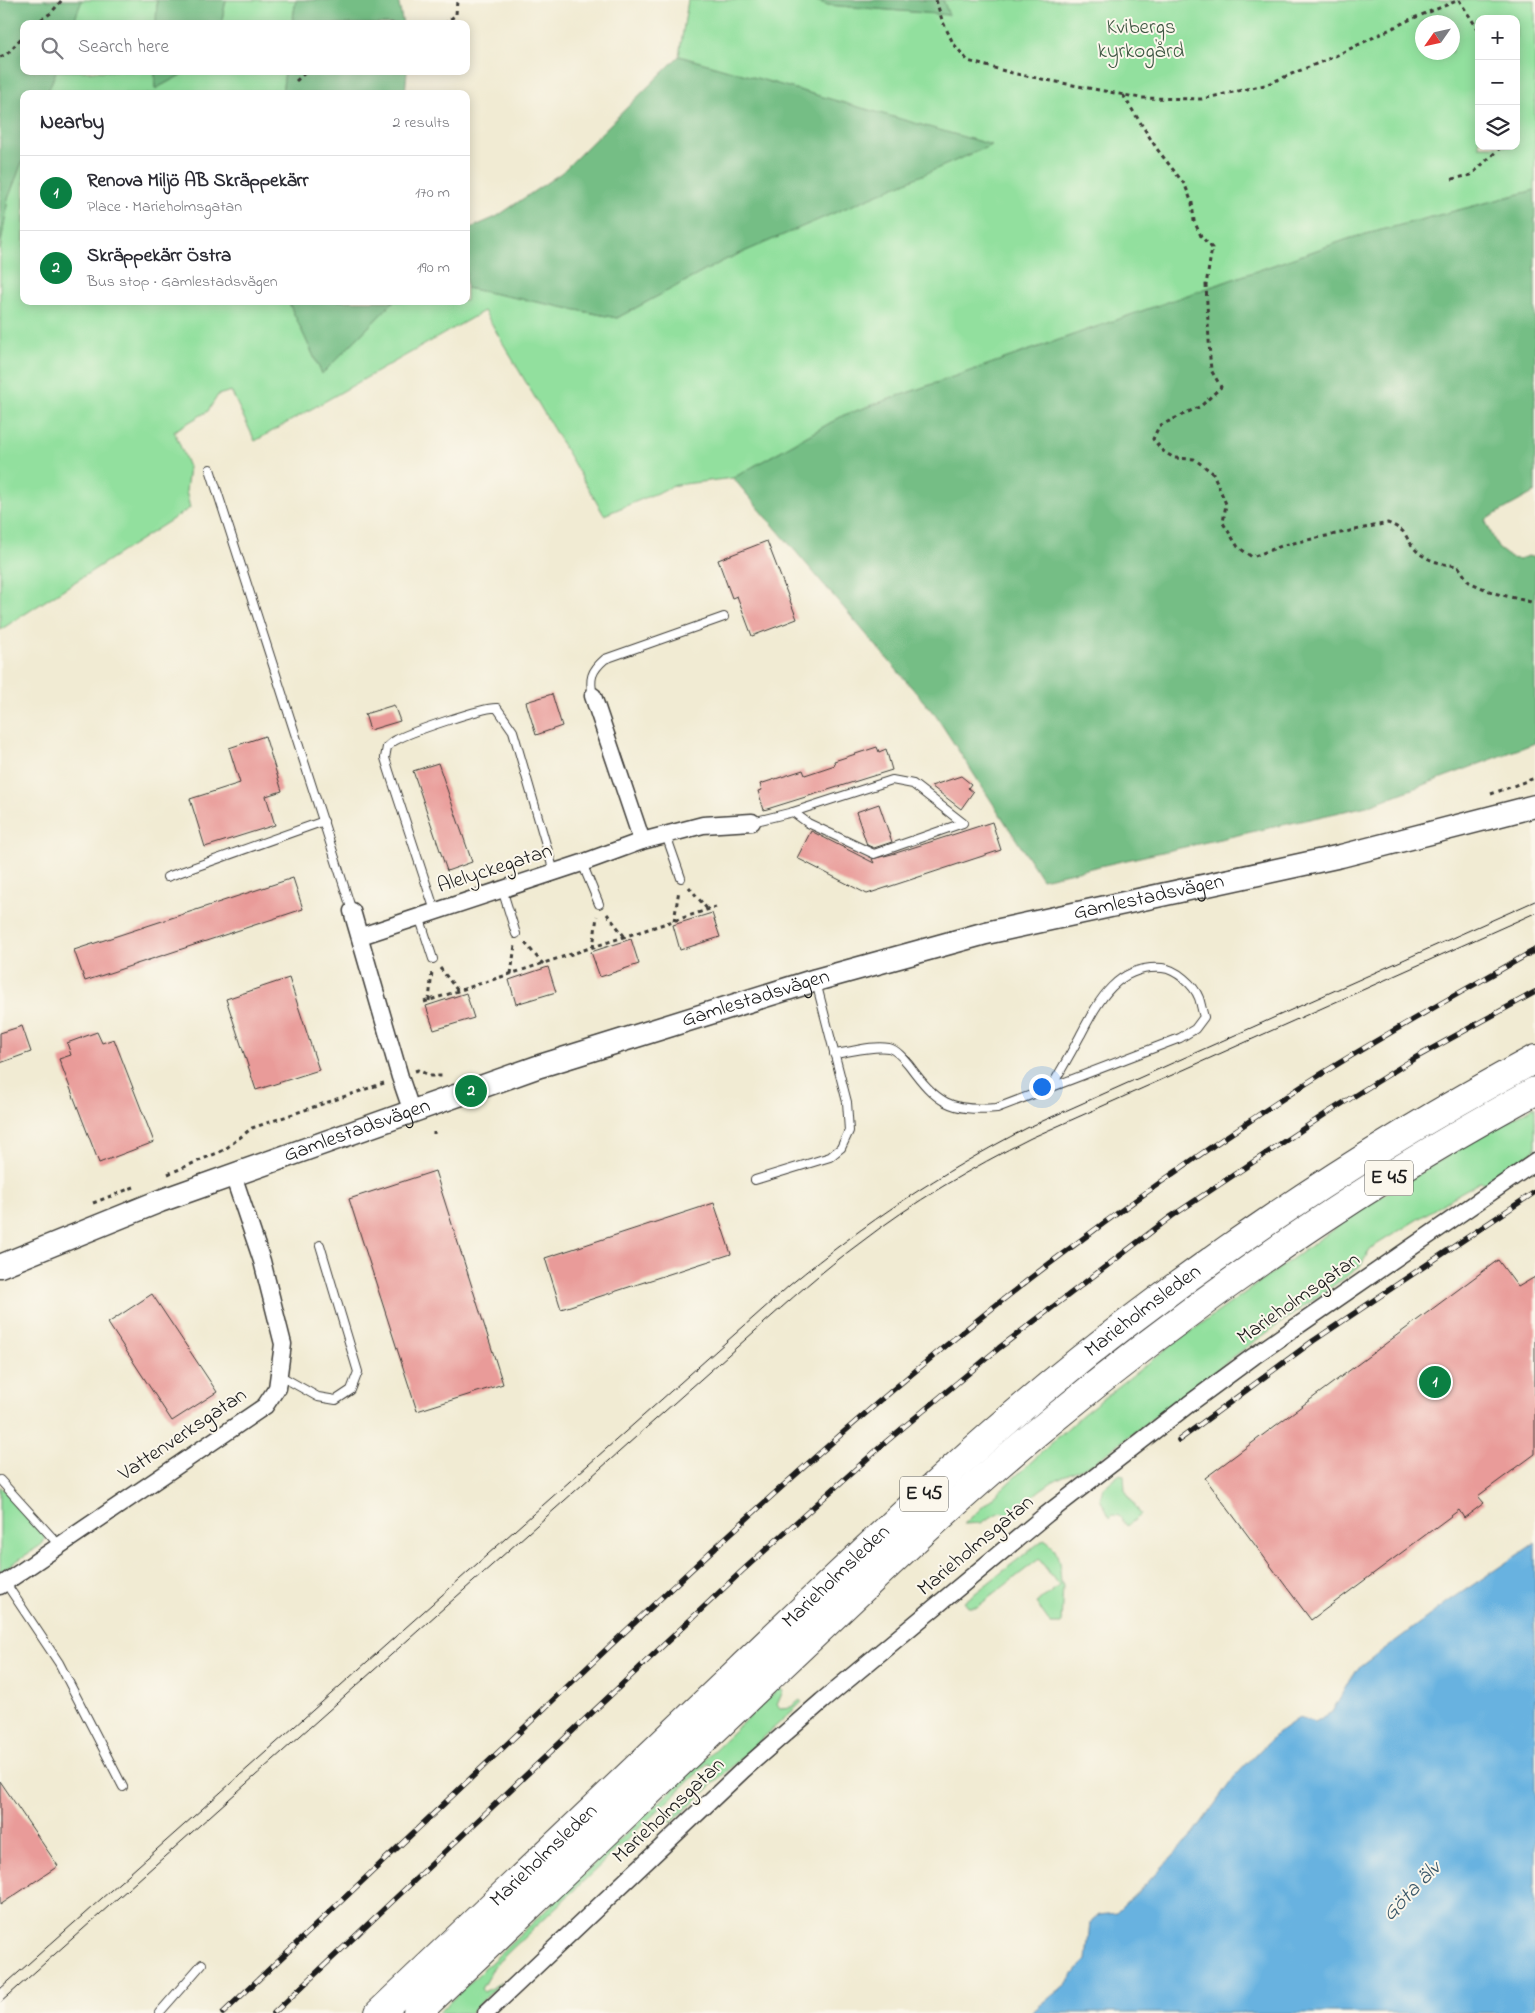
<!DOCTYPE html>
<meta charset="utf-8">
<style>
:root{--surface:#fff;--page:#f2f2f3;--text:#2b2b33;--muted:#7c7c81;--line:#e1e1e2;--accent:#0b8043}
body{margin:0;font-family:"Indie Flower",sans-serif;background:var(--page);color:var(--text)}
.controls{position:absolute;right:15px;top:15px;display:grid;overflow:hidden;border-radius:10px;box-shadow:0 2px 12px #0003}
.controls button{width:45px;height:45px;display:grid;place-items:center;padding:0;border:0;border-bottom:1px solid var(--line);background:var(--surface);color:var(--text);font:25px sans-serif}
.compass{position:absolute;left:1415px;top:15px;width:45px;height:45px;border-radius:50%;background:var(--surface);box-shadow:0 2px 12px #0003;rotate:236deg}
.you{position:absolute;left:1041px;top:1086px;width:18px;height:18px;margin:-12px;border:4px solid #fff;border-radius:50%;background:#1a73e8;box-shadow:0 0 0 8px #1a73e833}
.badge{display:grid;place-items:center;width:32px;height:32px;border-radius:50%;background:var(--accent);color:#fff;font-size:16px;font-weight:700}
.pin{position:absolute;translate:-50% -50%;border:2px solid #fff;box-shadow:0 1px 5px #0006}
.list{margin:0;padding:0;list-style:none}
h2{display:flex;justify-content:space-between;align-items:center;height:65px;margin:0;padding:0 20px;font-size:21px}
h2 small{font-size:16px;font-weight:400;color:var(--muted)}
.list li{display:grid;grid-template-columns:32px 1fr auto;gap:15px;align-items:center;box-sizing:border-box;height:75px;padding:0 20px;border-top:1px solid var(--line)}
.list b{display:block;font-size:19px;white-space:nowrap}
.list p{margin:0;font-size:16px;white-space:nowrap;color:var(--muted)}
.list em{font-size:16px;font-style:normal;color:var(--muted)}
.icon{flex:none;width:28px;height:28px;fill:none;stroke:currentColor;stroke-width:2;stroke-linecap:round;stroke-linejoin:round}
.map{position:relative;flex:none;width:1535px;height:2013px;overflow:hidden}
.search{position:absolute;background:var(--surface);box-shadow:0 2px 12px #0003;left:20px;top:20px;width:450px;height:55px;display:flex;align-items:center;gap:12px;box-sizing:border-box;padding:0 18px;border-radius:10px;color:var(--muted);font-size:19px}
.panel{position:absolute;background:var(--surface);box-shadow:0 2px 12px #0003;left:20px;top:90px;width:450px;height:215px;border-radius:10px}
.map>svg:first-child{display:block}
.green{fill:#92e09e;stroke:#577e5d;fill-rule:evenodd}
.forest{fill:#75be85;stroke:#486d50}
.water{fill:#67b2e0;stroke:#42677e}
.building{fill:#e99b99}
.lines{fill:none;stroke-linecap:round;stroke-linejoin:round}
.lane-casing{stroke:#3c3b37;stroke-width:10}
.street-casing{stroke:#3c3b37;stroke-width:19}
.secondary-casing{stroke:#3c3b37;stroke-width:25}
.highway-casing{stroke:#3c3b37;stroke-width:30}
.path{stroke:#3c3b37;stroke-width:3;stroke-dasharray:4 4;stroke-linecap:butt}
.lane{stroke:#fff;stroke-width:8}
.street{stroke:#fff;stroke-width:16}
.secondary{stroke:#fff;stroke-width:22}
.highway{stroke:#fff;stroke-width:28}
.tram{stroke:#1c1c1c;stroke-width:1}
.rail-casing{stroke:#1c1c1c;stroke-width:5.5}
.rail{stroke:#fbf7ec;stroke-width:4;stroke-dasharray:11;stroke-linecap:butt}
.labels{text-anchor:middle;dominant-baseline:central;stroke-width:4;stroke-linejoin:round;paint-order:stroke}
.shield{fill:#fbf7ec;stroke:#5f5e5a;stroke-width:1}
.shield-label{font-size:20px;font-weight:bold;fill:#1c1c1c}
.park-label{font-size:21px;fill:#3f5743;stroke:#fbf7ec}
.street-label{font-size:21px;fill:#1c1c1c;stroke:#fbf7ec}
.water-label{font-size:22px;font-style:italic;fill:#3a586a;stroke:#fbf7ec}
</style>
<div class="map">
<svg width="1535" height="2013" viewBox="0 0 1535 2013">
<rect width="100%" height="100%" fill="#fbf7ec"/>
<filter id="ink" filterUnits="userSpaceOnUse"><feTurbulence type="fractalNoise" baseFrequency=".02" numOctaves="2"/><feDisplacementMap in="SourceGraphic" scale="10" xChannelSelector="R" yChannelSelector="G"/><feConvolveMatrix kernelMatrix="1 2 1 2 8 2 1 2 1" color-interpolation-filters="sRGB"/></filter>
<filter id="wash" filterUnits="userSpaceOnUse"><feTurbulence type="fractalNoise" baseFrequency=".0096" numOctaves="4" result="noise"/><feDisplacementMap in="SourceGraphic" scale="20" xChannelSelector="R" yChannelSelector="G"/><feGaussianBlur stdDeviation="1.12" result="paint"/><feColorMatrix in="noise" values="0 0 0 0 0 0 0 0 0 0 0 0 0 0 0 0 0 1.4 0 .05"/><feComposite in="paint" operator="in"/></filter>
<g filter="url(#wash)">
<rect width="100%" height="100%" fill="#f1ebd3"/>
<g class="green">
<path d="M 82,0 L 157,0 L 156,24 L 73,24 Z"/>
<path d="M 226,0 L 296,0 L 292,24 L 221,24 Z"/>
<path d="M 688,0 L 814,0 L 828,5 L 948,15 L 943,0 L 1535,0 L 1535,190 L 1351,238 L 844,415 L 733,478 L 676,485 L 604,515 L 484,311 L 255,441 L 231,391 L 218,395 L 208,411 L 174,431 L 189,467 L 186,491 L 190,508 L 0,630 L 0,250 L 8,199 L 24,157 L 24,301 L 288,301 L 322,374 L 394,301 L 466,301 L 466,288 L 617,318 L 725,260 L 991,145 L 679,56 ZM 1479,19 L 1516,19 L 1516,146 L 1479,146 ZM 1422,22 L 1452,22 L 1452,52 L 1422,52 Z"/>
<path d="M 56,71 L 155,71 L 155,89 L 188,71 L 285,71 L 282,94 L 47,94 Z"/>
<path d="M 1535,1106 L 1535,1150 L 1487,1183 L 1480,1182 L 1460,1193 L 1376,1245 L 1370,1249 L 1360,1267 L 1248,1346 L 1095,1462 C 1079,1471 1061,1475 1046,1486 C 1032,1495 1020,1509 1008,1521 L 1008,1518 L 1003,1512 L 998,1513 L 981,1523 L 964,1524 L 1082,1415 L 1165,1350 L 1366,1206 L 1457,1150 Z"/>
<path d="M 1120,1474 L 1124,1476 L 1125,1490 L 1141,1515 L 1127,1526 L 1119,1516 L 1113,1515 L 1110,1518 L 1100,1499 L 1103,1488 Z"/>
<path d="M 0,1486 L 35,1520 L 46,1537 L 41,1545 L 0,1572 Z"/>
<path d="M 1044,1539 C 1060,1548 1060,1567 1061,1584 L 1063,1584 L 1061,1624 L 1051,1624 L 1036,1603 L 1059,1586 L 1039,1559 L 977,1607 L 968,1607 L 964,1602 Z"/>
<path d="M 779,1688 L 783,1691 L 777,1705 L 780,1708 L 791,1707 L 800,1700 L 802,1702 L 671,1823 L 669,1821 L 713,1774 L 710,1764 L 707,1764 L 495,1965 L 481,1989 L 484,1992 L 502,1982 L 470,2013 L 438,2013 Z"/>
</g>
<g class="forest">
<path d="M 0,0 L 82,0 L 73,24 L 24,24 L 24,71 L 56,71 L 47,94 L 24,94 L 24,157 L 8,199 L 0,250 Z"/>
<path d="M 157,0 L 226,0 L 221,24 L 156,24 Z"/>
<path d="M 296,0 L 398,0 L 403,24 L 292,24 Z"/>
<path d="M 814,0 L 943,0 L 949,15 L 828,5 Z"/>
<path d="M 679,56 L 992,145 L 725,260 L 617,318 L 466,288 L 466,230 L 496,217 L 561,173 Z"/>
<path d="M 155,71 L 188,71 L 155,89 Z"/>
<path d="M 285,71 L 407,71 L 405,94 L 282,94 Z"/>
<path d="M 1535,190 L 1535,492 L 1485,520 L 1498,548 L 1511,558 L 1519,559 L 1528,556 L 1535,558 L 1535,743 L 1367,806 L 1042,879 L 936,716 L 733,478 L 844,415 L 1351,238 Z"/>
<path d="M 288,301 L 394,301 L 322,374 Z"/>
</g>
<path class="water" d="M 1535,1543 L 1535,2006 L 1528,2013 L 1031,2013 L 1065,1985 L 1086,1960 L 1090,1923 L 1099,1915 L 1116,1913 L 1148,1882 L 1194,1833 L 1235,1776 L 1276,1734 L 1299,1718 L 1315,1722 L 1332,1712 L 1354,1672 L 1449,1601 Z"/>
<g id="blocks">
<g class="building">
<path d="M 767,541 L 797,619 L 752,636 L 737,596 L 732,598 L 718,560 Z"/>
<path d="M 552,694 L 562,726 L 536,735 L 526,702 Z"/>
<path d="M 394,705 L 400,721 L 370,730 L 365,714 Z"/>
<path d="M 265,736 L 282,791 L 266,796 L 275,825 L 205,847 L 190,799 L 240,783 L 229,748 Z"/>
<path d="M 877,747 L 879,752 L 886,749 L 892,770 L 764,810 L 758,791 L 762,790 L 760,784 L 803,770 L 805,775 L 835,765 L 834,761 Z"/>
<path d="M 438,763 L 472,862 L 447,871 L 413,771 Z"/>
<path d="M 961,776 L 971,784 L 968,788 L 973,792 L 961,809 L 931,786 Z"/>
<path d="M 879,804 L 892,842 L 874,848 L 867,845 L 856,812 Z"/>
<path d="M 992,822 L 1001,850 L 867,894 L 797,858 L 811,831 L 874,863 L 872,859 L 896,853 Z"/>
<path d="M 293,878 L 303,909 L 85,981 L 74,950 Z"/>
<path d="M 712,913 L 720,937 L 680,950 L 673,925 Z"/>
<path d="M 631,939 L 639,964 L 600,977 L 591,952 Z"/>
<path d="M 548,967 L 556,992 L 516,1004 L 509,980 Z"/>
<path d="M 289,978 L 319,1070 L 256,1090 L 226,999 Z"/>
<path d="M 466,993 L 474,1018 L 434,1030 L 426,1006 Z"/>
<path d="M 22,1026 L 31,1052 L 0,1063 L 0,1033 Z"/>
<path d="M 97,1032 L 102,1043 L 114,1039 L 154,1142 L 99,1163 L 59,1059 L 71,1055 L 67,1043 Z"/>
<path d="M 435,1171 L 503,1384 L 417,1411 L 349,1199 Z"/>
<path d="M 714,1203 L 731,1254 L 561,1309 L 545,1258 Z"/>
<path d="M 1498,1260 L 1518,1287 L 1535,1277 L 1535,1454 L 1478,1496 L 1484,1503 L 1464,1518 L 1459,1510 L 1311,1620 L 1205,1478 Z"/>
<path d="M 152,1294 L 217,1392 L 172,1421 L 108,1323 Z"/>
<path d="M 0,1781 L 58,1866 L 0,1905 Z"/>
</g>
</g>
</g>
<g filter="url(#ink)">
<use href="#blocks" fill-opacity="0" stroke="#3c3b37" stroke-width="1"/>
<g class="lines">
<defs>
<g id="lane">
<path d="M 210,469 L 352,911"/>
<path d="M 593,696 C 589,679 591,671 605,659 L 724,617"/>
<path d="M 892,780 L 913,784 L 963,823 L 874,854 L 808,823 L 793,812 Z"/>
<path d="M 752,822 L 793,812"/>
<path d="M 666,835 L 681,878"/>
<path d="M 582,863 L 599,904"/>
<path d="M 167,877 L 324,821"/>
<path d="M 502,889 L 516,934"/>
<path d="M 435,911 L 389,771 L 385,758 L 387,747 C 390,745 393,741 396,740 C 408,733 486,706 497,708 L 513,731 L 554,872"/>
<path d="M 419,916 L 433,959"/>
<path d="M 834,1054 C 851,1052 872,1045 889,1048 C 897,1050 904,1059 909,1065 C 937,1103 950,1112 997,1108 L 1180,1038 L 1195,1029 L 1204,1017 C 1202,1011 1201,1004 1199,998 C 1194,985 1176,969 1162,968 C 1116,965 1098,1002 1080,1036 C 1071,1053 1061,1070 1052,1086"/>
<path d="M 755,1180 L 830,1157 L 841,1148 L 849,1131 L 847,1102 L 816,982"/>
<path d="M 279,1375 L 318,1397 L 336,1400 L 351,1390 L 358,1372 L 320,1245"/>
<path d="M 0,1480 L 59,1545"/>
<path d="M 5,1582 L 59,1663 L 123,1787"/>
<path d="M 159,2013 L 202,1964"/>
</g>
<g id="street">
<path d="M 593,696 L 642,841"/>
<path d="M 352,911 L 400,1077 L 412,1112"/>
<path d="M 361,936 L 582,863 L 642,841 L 703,825 L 752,822"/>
<path d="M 0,1586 L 265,1406 L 277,1388 L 283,1344 L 262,1261 L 233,1175"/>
<path d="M 486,2013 L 743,1770 L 822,1701 L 1047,1514 L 1189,1404 L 1254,1356 L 1535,1162"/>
</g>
<g id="secondary">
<path id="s1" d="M 0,1266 L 160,1201 L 540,1066 L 816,980 L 986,933 L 1341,856 L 1535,806"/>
</g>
<g id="highway">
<path id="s2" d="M 379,2013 C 500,1898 620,1784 740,1669 C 868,1547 994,1423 1135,1317 C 1261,1221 1395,1134 1535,1059"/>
<path d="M 417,2013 C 537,1899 657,1784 777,1670 C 864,1588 949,1505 1041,1429 C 1194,1302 1360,1186 1535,1091"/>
</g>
</defs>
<use href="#lane" class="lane-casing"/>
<use href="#street" class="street-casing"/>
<use href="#secondary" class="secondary-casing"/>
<use href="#highway" class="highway-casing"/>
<g class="path">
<path d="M 936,0 L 942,20 L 953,43 L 968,61 L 1016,74 L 1140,98 L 1202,99 L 1265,85 L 1333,57 L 1409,20 L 1459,0"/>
<path d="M 1459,0 L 1479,31"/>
<path d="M 34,24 L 51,13 L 62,0"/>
<path d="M 389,24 L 396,24"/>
<path d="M 444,24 L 456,15 L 457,0"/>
<path d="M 0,57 L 7,54 L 24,35"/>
<path d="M 296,81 L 307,71"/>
<path d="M 1123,95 L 1157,149 L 1185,185 L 1192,203 L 1194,221 L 1201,236 L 1212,248 L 1206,285 L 1210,359 L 1211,370 L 1221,387 L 1201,406 L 1159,426 L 1153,439 L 1163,451 L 1174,458 L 1194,459 L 1213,473 L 1226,504 L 1223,523 L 1238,547 L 1252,557 L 1284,545 L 1388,523 C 1409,532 1402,533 1414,548 C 1425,561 1441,564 1458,566 L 1469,582 L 1494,593 L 1535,603"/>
<path d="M 1452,179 L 1471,175 L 1502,146"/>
<path d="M 1491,794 L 1535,778"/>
<path d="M 689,887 L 708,910"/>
<path d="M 607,914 L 625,937"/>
<path d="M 674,921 L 679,890"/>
<path d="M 525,943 L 543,964"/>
<path d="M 593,948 L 597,916"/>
<path d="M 440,968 L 458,991"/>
<path d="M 511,974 L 515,945"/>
<path d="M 429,1001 L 432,971"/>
<path d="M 424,1002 L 716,907"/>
<path d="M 415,1071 L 418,1070 L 430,1076 L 445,1076"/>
<path d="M 434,1134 L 434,1132"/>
<path d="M 168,1174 L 224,1150 L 252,1128 L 384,1083"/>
<path d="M 93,1203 L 134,1187"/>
</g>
<use href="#lane" class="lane"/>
<use href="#street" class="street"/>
<use href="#secondary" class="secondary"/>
<use href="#highway" class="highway"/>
<g class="tram">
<path d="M 0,1989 L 790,1285 C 866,1222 940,1173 1027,1128 L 1535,901"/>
<path d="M 0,2003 L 755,1331 C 789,1301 823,1270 860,1243 C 913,1202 971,1168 1031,1138 L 1535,913"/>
</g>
<defs>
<g id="rail">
<path d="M 1179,1440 L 1313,1341 L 1535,1192"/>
<path d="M 223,2013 C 324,1917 425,1822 526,1726 C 694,1565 864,1405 1049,1264 C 1132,1201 1219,1140 1307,1083 C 1381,1036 1458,994 1535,950"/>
<path d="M 274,2013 L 742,1571 L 887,1441 L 999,1348 L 1172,1216 L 1327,1113 L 1415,1058 L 1535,992"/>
</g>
</defs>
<use href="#rail" class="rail-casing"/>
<use href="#rail" class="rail"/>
</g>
</g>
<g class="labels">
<g class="shield">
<rect x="1365" y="1160.5" width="48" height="35" rx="4"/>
<rect x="900" y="1476.5" width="48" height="35" rx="4"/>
</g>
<g class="shield-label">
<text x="1389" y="1178">E 45</text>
<text x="924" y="1494">E 45</text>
</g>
<g class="park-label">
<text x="1141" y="28">Kvibergs<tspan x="1141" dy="24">kyrkogård</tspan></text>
</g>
<g class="street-label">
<text transform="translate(495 869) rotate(-18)">Alelyckegatan</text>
<text stroke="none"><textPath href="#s1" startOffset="1208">Gamlestadsvägen</textPath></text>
<text stroke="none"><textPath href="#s1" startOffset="802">Gamlestadsvägen</textPath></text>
<text stroke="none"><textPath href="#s1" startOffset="382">Gamlestadsvägen</textPath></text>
<text transform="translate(1299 1299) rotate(-35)">Marieholmsgatan</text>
<text stroke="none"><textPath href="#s2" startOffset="1038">Marieholmsleden</textPath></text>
<text transform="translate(183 1435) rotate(-34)">Vattenverksgatan</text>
<text transform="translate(976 1546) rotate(-40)">Marieholmsgatan</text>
<text stroke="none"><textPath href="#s2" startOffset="632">Marieholmsleden</textPath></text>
<text transform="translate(669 1811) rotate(-43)">Marieholmsgatan</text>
<text stroke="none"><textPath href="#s2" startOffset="228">Marieholmsleden</textPath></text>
</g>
<g class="water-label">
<text transform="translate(1412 1892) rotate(-46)">Göta älv</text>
</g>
</g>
</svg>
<div class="controls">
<button>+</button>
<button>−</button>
<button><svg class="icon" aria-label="layers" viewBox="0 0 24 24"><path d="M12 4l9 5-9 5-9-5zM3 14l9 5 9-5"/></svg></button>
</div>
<svg class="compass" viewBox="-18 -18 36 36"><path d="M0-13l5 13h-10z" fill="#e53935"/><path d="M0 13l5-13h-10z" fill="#7c7c81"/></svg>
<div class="you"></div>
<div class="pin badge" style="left:1435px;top:1382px">1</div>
<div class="pin badge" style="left:471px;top:1091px">2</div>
<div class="search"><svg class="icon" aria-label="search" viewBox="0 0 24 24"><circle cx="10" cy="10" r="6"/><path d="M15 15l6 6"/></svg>Search here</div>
<section class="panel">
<h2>Nearby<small>2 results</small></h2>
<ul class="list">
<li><span class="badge">1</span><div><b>Renova Miljö AB Skräppekärr</b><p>Place · Marieholmsgatan</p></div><em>170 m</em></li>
<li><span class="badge">2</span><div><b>Skräppekärr Östra</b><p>Bus stop · Gamlestadsvägen</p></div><em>190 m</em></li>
</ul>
</section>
</div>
